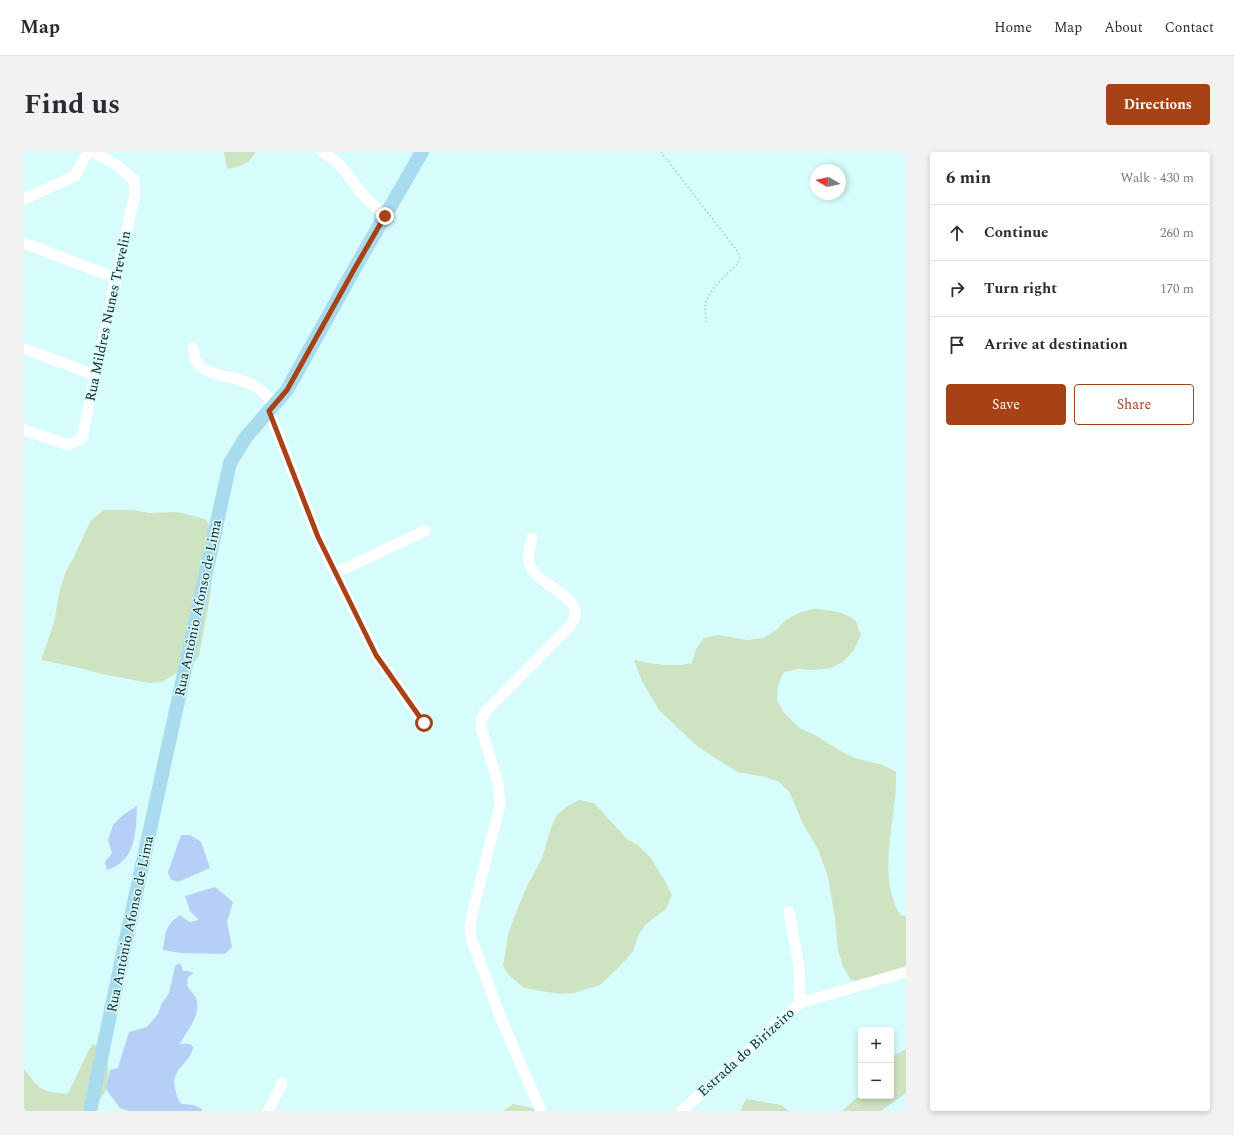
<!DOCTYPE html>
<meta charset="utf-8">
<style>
:root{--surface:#fff;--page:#f2f2f3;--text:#2b2b33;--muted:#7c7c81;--line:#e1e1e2;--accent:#a74216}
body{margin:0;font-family:Spectral,serif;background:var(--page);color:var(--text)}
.controls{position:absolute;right:12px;bottom:12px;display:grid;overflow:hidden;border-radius:4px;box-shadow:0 2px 6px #0003}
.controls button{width:36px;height:36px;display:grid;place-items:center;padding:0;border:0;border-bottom:1px solid var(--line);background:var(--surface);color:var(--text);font:20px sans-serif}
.compass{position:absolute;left:786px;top:12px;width:36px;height:36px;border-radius:50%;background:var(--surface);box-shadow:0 2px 6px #0003;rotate:279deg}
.stop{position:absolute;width:12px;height:12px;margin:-9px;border:3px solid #a74216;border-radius:50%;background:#fff}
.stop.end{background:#a74216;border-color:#fff;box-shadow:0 1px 4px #0008}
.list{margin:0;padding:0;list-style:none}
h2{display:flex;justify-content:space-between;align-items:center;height:52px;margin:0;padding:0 16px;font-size:17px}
h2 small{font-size:13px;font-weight:400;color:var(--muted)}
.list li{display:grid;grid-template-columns:26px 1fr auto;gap:12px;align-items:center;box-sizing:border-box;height:56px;padding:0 16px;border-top:1px solid var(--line)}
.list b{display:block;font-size:15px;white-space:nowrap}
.list em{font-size:13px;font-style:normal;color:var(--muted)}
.actions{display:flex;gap:8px;padding:12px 16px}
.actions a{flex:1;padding:9px 0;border:1px solid var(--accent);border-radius:4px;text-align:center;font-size:14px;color:var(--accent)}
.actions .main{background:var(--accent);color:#fff}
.icon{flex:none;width:22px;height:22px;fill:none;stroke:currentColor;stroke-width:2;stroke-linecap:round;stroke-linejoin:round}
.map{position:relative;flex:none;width:882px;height:959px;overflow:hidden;border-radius:4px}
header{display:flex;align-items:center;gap:24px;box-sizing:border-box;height:56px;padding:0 20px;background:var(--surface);border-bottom:1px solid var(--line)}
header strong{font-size:19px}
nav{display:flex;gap:22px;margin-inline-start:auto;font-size:14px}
.intro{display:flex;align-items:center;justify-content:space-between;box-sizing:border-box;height:96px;padding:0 24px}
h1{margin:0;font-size:28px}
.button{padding:10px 18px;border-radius:4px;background:var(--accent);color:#fff;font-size:14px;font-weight:700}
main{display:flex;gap:24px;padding:0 24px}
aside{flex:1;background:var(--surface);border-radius:4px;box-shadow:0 2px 6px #0003}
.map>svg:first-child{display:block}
.green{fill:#cee3c1}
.water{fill:#b5cff6}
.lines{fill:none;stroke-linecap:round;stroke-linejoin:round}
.path{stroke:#92b0b0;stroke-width:1.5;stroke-dasharray:1 3;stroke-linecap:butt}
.minor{stroke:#fff;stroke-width:11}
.major{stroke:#a9dbef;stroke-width:14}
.route{stroke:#a74216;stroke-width:5}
.labels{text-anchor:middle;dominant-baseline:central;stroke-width:3;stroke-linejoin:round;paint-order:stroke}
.street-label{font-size:14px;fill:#152323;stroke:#d6fcfc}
</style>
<header>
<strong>Map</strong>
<nav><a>Home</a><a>Map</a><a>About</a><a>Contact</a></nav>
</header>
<div class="intro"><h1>Find us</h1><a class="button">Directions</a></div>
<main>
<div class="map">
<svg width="882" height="959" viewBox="0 0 882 959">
<rect width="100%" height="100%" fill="#d6fcfc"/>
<g class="green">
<path d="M 200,0 L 231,0 C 227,12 214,15 203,17 Z"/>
<path d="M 79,358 L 109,358 L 125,361 L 152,360 L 167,363 L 183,368 L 188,383 L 186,412 L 187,439 L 175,504 L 165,516 L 151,522 L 138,530 L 125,531 L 78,522 L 60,517 L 17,508 L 30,471 L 36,437 L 42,419 L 49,407 L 66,370 Z"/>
<path d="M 789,457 C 800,457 825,460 832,470 C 834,474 835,479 837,483 L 830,498 L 820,509 L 808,516 L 791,518 L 775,517 L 760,520 L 754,533 L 753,548 L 760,561 L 777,577 L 791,583 L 818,600 L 831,606 L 859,613 L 872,620 C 874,668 851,718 876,763 L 882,764 L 882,822 L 841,830 L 827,828 L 819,814 L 814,799 L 811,766 L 804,725 L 794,697 L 779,672 L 766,641 L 755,630 L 742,625 L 714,620 L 688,604 L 672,593 L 635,558 L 618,529 L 610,508 C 631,512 646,516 668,511 L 672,497 L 680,486 L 694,483 L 724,488 L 739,486 L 751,479 L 762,468 L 774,461 Z"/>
<path d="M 555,648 L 570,651 L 603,687 L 615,694 L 626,705 L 641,729 L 648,743 L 642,757 L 621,773 L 614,784 L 609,799 L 600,810 L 576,833 L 550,841 L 535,842 L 500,836 L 485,823 L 479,814 L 484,783 L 489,768 L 502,736 L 518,706 L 526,679 L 532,664 L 542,655 Z"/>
<path d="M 81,892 C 84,904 87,932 80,942 C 76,948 70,954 65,959 L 0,959 L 0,918 C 6,922 9,931 15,935 C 22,940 34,941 43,942 C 53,927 58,909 68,893 Z"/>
<path d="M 882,897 L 882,941 L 857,959 L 818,959 L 837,942 L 837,944 L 867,944 L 867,907 L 870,904 Z"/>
<path d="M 722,947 L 757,953 L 765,959 L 716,959 Z"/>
<path d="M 489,952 L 520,958 L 522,959 L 479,959 Z"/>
</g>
<g class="water">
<path d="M 113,654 C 112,680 112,709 83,718 L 81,710 L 88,701 L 84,688 L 89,673 L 100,662 Z"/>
<path d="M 157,683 L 166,683 L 177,690 L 186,716 L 154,730 L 146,727 L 144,720 Z"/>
<path d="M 191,735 L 209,750 L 203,770 L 208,795 L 201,802 L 157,801 L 139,798 C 142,781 140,774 156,763 L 165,770 L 175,768 L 166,759 L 161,744 Z"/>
<path d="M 156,811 L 159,819 L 164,819 L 170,821 L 164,825 L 163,833 C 165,837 170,842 172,846 C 178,863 163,878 156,892 L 166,892 L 169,895 C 167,912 146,916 151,937 C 153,943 153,948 158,952 L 170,953 L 178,957 L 178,959 L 105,959 L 96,956 L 82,937 L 86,918 L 94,916 L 105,880 L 123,875 L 134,862 L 137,853 L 145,841 L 151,814 Z"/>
</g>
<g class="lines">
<path class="path" d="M 637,0 L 714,100 L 716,105 L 714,111 C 703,123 684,137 681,154 C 681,159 682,165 682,170"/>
<g class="minor">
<path d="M 298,0 C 317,9 327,29 340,44 C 347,51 354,57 361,64"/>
<path d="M 0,47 L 51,24 L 64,0"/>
<path d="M 0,91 L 92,126"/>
<path d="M 169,196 C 170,200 170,205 172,209 C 183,227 216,223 232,235 C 239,239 245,247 250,252"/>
<path d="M 0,197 L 71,223"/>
<path d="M 245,259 L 294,385 L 311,421 L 352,503 L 400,571"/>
<path d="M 0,278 L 45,293 L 58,286 L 92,126 L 111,42 L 110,28 L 94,14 L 70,0"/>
<path d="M 508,386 C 506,395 503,403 505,411 C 510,430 547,441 551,458 C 552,464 550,468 547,473 L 461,560 L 458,567 L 457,576 L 474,631 L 476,653 L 448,762 L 446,776 L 447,786 L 478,869 L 517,959"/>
<path d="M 311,421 L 401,379"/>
<path d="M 765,760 L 775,815 L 776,851"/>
<path d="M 244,959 L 246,956 L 258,931"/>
<path d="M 658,959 L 776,851 L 882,820"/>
</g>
<path class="major" d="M 66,959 L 101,792 L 206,311 L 222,285 L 263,238 L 332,114 L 398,0"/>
</g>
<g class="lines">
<path class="route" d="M 361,64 L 332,114 L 263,238 L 245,259 L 294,385 L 352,503 L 400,571"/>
</g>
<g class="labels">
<g class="street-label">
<text transform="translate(84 164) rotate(-78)">Rua Mildres Nunes Trevelin</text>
<text transform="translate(174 456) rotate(-78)">Rua Antônio Afonso de Lima</text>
<text transform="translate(106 772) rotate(-78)">Rua Antônio Afonso de Lima</text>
<text transform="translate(722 900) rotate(-42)">Estrada do Birizeiro</text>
</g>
</g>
</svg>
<div class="controls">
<button>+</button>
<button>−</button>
</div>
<svg class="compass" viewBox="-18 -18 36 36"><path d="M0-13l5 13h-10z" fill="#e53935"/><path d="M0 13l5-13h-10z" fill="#7c7c81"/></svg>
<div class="stop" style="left:400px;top:571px"></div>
<div class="stop end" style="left:361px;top:64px"></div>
</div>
<aside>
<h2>6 min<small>Walk · 430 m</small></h2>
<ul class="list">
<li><svg class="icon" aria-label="ahead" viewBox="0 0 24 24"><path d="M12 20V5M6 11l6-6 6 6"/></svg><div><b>Continue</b></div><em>260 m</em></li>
<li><svg class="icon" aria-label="right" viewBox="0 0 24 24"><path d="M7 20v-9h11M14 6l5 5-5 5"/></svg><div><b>Turn right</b></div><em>170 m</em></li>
<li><svg class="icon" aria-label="arrive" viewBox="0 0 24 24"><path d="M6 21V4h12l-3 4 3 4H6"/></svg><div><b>Arrive at destination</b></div></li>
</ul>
<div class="actions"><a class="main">Save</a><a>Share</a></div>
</aside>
</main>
